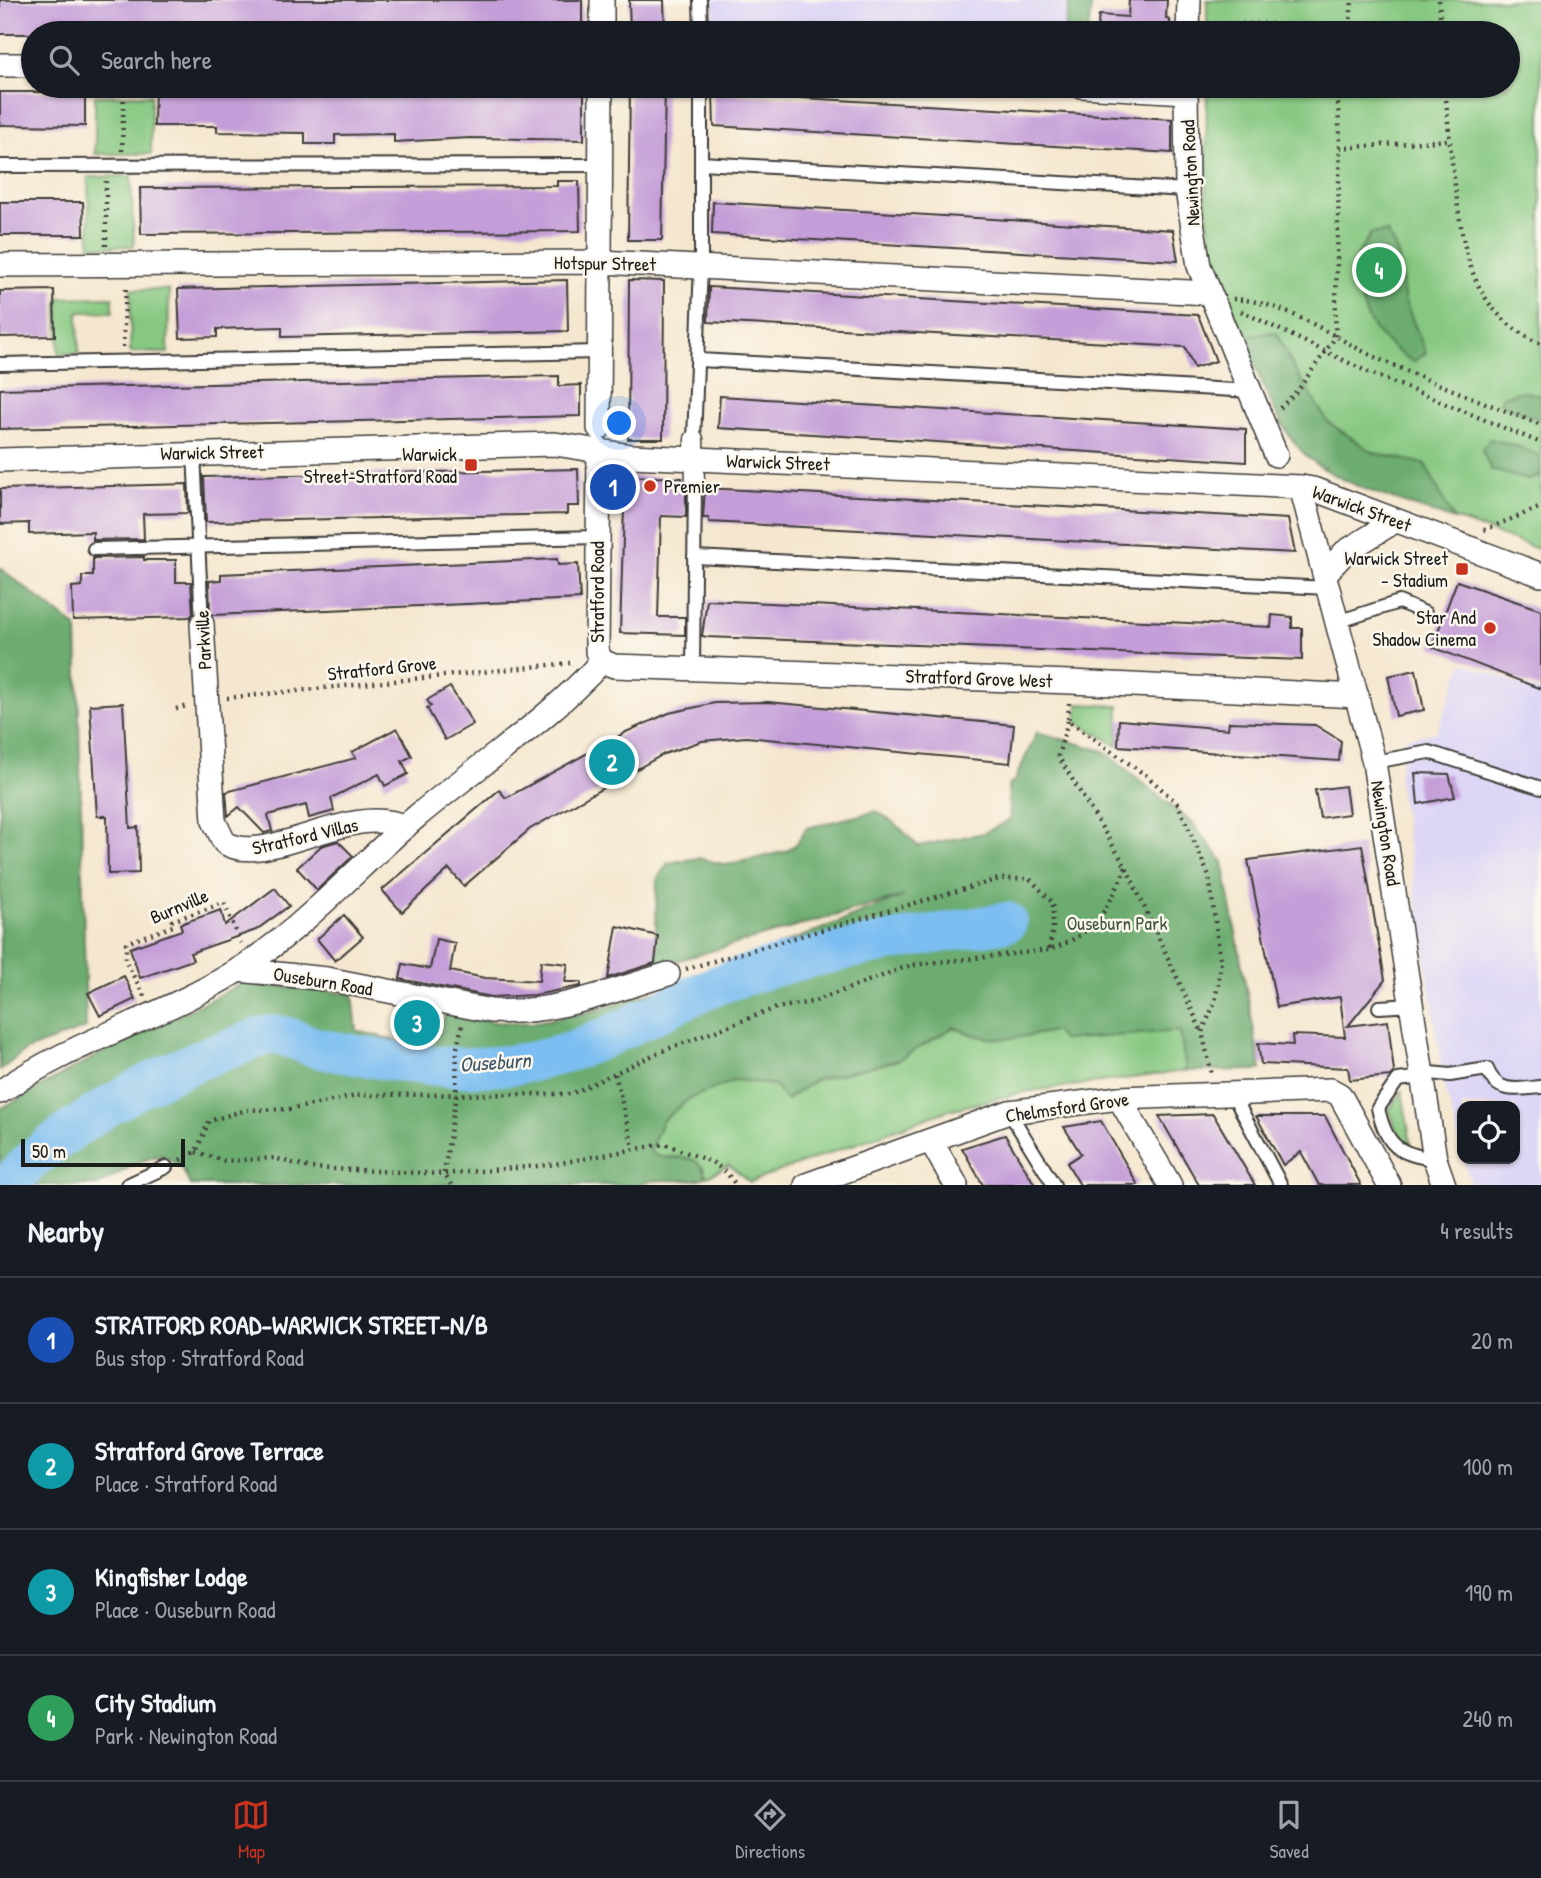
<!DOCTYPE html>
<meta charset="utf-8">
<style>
:root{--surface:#171b24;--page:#20242c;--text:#f1f3f6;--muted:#9ea1a6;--line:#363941;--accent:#c8321e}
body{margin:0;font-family:"Patrick Hand",sans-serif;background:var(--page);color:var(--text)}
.controls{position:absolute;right:21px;bottom:21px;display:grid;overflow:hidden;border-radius:14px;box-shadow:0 2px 5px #0004}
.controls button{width:63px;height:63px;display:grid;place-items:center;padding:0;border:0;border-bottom:2px solid var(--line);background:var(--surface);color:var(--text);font:35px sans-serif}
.scale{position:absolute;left:21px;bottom:18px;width:164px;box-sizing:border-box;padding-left:7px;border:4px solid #1c1c1c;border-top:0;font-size:19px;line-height:24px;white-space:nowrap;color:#1c1c1c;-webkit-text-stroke:5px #fbf7ec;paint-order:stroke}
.you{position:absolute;left:620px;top:424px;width:24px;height:24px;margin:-18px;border:5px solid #fff;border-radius:50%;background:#1a73e8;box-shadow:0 0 0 10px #1a73e833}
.badge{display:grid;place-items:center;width:46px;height:46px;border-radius:50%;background:var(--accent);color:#fff;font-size:23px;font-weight:700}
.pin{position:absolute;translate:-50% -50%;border:4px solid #fff;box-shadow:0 2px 7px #0006}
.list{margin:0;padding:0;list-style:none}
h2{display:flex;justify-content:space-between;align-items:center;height:91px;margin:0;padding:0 28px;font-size:30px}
h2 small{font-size:23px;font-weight:400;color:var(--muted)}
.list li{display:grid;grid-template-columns:46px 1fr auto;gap:21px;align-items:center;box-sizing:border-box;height:126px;padding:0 28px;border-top:2px solid var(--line)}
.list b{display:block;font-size:26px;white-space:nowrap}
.list p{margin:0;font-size:23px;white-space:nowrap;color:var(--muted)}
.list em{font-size:23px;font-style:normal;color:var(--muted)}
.icon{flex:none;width:38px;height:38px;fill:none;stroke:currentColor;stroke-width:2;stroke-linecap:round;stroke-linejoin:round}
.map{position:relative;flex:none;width:1541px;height:1185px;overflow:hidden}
.search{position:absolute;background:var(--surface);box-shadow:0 2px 5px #0004;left:21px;right:21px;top:21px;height:77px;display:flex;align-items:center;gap:18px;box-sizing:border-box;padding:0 24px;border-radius:38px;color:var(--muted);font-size:26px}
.sheet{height:595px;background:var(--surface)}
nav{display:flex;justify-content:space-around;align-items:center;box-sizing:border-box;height:98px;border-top:2px solid var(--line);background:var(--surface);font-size:19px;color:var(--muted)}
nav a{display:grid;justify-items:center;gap:4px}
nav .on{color:var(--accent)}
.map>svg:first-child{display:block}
.built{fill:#ddd5f6}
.green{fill:#86c881;stroke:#51724e;stroke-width:2}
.forest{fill:#6cac6f;stroke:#446446;stroke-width:2}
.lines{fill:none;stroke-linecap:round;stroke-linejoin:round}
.river{stroke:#7bbef1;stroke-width:40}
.building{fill:#c49ed8}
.service-casing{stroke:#3d3a37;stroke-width:16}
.pedestrian-casing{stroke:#3d3a37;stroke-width:21}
.minor-casing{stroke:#3d3a37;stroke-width:26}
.path{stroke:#3d3a37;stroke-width:4.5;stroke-dasharray:2 5;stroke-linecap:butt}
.service{stroke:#fff;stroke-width:12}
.pedestrian{stroke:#fff;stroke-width:18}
.minor{stroke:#fff;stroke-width:23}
.poi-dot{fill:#c8321e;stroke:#fbf7ec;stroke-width:2.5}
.labels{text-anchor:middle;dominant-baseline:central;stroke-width:5;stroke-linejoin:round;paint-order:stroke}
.street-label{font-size:19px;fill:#1c1c1c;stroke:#fbf7ec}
.poi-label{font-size:19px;fill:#1c1c1c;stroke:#fbf7ec;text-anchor:end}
.park-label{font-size:19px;fill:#41583f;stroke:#fbf7ec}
.water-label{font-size:21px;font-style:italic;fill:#3d5567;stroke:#fbf7ec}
</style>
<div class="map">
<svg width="1541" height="1185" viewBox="0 0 1541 1185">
<rect width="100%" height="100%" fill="#fbf7ec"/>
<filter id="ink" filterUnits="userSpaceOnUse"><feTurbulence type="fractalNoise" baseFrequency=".0143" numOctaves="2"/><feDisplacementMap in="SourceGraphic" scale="14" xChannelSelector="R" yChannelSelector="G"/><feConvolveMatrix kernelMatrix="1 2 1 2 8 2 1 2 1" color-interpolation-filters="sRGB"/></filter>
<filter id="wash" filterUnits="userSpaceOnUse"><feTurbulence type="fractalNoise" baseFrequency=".00686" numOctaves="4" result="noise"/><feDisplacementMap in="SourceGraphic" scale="28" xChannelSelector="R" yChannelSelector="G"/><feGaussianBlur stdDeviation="1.57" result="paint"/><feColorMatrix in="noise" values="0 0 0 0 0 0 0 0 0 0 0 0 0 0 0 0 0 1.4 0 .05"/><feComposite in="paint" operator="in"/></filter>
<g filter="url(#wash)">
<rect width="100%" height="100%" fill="#f5e7cf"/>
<g class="built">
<path d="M 714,0 L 1087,0 L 1084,33 L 714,33 Z"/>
<path d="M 1463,663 L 1541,692 L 1541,1185 L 1471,1185 L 1464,1159 L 1515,1159 L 1515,1106 L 1462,1106 L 1462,1151 L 1445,1088 L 1398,778 L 1406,737 L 1436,733 Z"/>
</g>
<g class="green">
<path d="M 1207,0 L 1541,0 L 1541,550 L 1341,478 L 1308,458 L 1283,424 L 1242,336 L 1212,257 L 1206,202 L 1207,86 L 1508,86 L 1508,33 L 1207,33 Z"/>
<path d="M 151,95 L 151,154 L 95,154 L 95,96 Z"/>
<path d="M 131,176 L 134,246 L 90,247 L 88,177 Z"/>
<path d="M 131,289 L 169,290 L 168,353 L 130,352 Z"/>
<path d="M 113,297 L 113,312 L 78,312 L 79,354 L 59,354 L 58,298 Z"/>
<path d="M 1078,704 L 1119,706 L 1118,746 L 1077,722 Z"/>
<path d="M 954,1027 C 995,1046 1013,1038 1056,1030 L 1062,1040 L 1180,1030 L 1186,1071 L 1024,1092 L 949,1110 L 750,1182 L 729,1165 L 706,1177 L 703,1167 L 678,1157 L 656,1157 L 650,1151 L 662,1121 L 690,1098 L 736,1080 L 774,1085 L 787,1100 L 815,1080 L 898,1060 Z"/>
<path d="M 1402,1091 L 1411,1144 L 1399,1137 L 1389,1110 Z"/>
</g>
<g class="forest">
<path d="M 1070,0 L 1092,0 L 1088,33 L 1064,33 Z"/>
<path d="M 1387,232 L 1398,254 L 1405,301 L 1426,353 L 1413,362 C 1366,332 1365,317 1352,264 L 1370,234 Z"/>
<path d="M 1276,332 L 1294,369 L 1328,422 L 1374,453 L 1425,464 L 1454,520 C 1409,503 1347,489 1310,459 C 1279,434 1259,372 1242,336 Z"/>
<path d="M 1522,391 L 1541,395 L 1541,420 L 1500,403 L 1503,396 Z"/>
<path d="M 1490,439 L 1517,446 L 1541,457 L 1541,476 L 1528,480 L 1491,470 L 1482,450 Z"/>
<path d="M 0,568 L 77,628 L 86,1028 L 26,1050 L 0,1070 Z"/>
<path d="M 1037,732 L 1104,751 L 1193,824 L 1223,862 L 1261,1070 L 1186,1071 L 1180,1031 L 1062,1040 L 1055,1031 C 1013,1038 995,1046 954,1027 L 898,1060 L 815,1080 L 786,1100 L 774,1085 L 736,1080 L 690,1098 L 662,1121 L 650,1151 C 668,1168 696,1143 706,1177 C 685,1185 660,1175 639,1185 L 190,1185 L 182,1168 L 162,1155 L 141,1161 L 98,1185 L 16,1185 L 0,1168 L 0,1109 L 102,1053 L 243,983 L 353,994 L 357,1031 L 422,1047 L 448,1013 L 494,1022 L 531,1023 L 589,1012 L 693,980 L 904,896 L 655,967 L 657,879 L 668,863 L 698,858 L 727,865 L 787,851 L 797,843 L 806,828 L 877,811 L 898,826 L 918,846 L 984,833 L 1010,820 L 1008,785 L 1015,780 Z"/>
</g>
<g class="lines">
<path class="river" d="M 10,1185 C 24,1163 43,1151 65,1135 C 121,1095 174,1067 240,1045 C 251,1041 265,1034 276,1035 C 293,1036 306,1046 322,1049 C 389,1061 462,1075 530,1062 C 599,1050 658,1007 723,983 C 811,951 914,938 1007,922"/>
</g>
<g id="blocks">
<g class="building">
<path d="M 0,0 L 582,0 L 582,33 L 0,34 Z"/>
<path d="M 629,0 L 664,0 L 665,33 L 630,33 Z"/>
<path d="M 1129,0 L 1167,0 L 1166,19 L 1170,20 L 1170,33 L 1097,33 L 1099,15 L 1128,17 Z"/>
<path d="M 630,86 L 665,86 L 662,240 L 628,240 Z"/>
<path d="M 155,87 L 584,88 L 584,140 L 470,138 L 394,142 L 394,134 L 335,135 L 335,144 L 305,144 L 305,133 L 217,132 L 217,126 L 154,126 Z"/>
<path d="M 0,92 L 85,92 L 85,126 L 0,125 Z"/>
<path d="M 713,93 L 1172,119 L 1172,153 L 714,126 Z"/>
<path d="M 557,181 L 579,181 L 580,231 L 141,234 L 140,188 L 557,186 Z"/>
<path d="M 0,202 L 83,202 L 84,235 L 0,235 Z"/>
<path d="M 713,202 L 1173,230 L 1178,261 L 712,234 Z"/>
<path d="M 567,280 L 568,331 L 282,337 L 282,327 L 217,329 L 217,337 L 180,338 L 178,289 Z"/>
<path d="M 629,280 L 664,281 L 663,439 L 628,439 Z"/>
<path d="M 709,287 L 1198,315 L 1216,361 L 1194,368 L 1185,347 L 708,322 Z"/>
<path d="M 54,290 L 55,336 L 0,337 L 0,291 Z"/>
<path d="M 559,376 L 559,386 L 581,385 L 581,416 L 0,429 L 0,389 Z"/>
<path d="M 720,396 L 1246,429 L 1246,462 L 718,428 Z"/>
<path d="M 578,469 L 579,506 L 567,506 L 567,514 L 206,522 L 204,477 Z"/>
<path d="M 625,476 L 682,478 L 681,487 L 686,491 L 686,517 L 661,516 L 658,617 L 685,617 L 685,635 L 620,633 Z"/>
<path d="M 187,484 L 188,513 L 143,514 L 144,539 L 93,540 L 93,532 L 29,534 L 29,523 L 0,524 L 0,489 Z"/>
<path d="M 705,488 L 1288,519 L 1295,553 L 709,522 L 709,518 L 703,518 Z"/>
<path d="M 144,557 L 144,560 L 176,560 L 176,582 L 191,582 L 193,614 L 190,617 L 73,620 L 72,587 L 82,586 L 82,576 L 93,576 L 93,558 Z"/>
<path d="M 557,559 L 558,565 L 578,564 L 580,599 L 213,615 L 210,613 L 209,581 L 221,580 L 221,574 Z"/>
<path d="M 1457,581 L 1541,610 L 1541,689 L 1432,647 Z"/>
<path d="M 707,600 L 1271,627 L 1272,615 L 1292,617 L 1292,628 L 1302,628 L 1302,660 L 707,637 L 702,636 Z"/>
<path d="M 1416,670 L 1424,710 L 1396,716 L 1388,676 Z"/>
<path d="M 450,687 L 473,724 L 445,740 L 427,708 L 431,706 L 427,700 Z"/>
<path d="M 768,702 L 1014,725 L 1010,763 L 746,737 L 702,741 L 664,754 L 530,829 L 464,886 L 449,869 L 402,912 L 382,890 L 499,790 L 506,798 L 626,732 L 669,713 L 715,703 Z"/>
<path d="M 123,703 L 130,828 L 138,827 L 139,873 L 108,874 L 107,816 L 97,816 L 90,705 Z"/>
<path d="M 1119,720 L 1228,729 L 1229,722 L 1315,725 L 1341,741 L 1339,761 L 1118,746 Z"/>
<path d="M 397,728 L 412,756 L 402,761 L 408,774 L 385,786 L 379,774 L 331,798 L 334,811 L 309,818 L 306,805 L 268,815 L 272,831 L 264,833 L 239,807 L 228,816 L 226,792 L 356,758 L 352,752 Z"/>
<path d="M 1415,773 L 1449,774 L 1455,797 L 1418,804 Z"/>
<path d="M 1345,786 L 1349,814 L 1320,818 L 1315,790 Z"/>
<path d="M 338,841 L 353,856 L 317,890 L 297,868 L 321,846 Z"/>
<path d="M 1362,845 L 1385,980 L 1348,1026 L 1388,1021 L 1394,1072 L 1390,1076 L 1350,1080 L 1348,1068 L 1261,1064 L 1258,1043 L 1293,1045 L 1292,1035 L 1345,1037 L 1340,997 L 1277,1007 L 1248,860 Z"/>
<path d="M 275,888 L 289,906 L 256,930 L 190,953 L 193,960 L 140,978 L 130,948 L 182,930 L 180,924 L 221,910 L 225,925 Z"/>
<path d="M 344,915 L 363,937 L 335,961 L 317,939 Z"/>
<path d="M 617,926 L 658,936 L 655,963 L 608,978 Z"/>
<path d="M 436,939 L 455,943 L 450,971 L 485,978 L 539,981 L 541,961 L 568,964 L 565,982 L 581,982 L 581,986 L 535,995 L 492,997 L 400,979 L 403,964 L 430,969 Z"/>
<path d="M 124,976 L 135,999 L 100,1016 L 88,993 Z"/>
<path d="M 410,1009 L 430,1013 L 420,1035 L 406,1032 Z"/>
<path d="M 1213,1114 L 1255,1185 L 1199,1185 L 1159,1116 Z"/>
<path d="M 1256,1116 L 1325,1116 L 1361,1185 L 1319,1185 L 1301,1152 L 1283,1165 Z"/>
<path d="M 1101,1121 L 1138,1185 L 1080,1185 L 1067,1163 L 1081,1154 L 1064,1127 Z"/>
<path d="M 1005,1135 L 1035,1185 L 983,1185 L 962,1148 Z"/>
</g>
</g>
</g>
<g filter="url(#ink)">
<use href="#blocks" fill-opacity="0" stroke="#3d3a37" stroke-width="2"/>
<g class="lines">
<defs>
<g id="service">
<path d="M 700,0 L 701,33"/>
<path d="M 701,163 L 1187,190"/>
<path d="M 0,166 L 601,165"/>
<path d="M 699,360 L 1251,391"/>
<path d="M 0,364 L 599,352"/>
<path d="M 694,439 L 701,265 L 701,86"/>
<path d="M 194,452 L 202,624"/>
<path d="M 94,549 L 598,537"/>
<path d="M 694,557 L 1328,588"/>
<path d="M 1337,622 L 1399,602 L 1425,613"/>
<path d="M 693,667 L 695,484"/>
<path d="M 1374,762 L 1429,752 L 1541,788"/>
<path d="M 1379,1007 L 1413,1005"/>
<path d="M 1421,1072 L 1450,1075 L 1487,1069 C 1497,1095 1518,1089 1541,1087"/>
<path d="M 1423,1077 L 1398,1080 L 1378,1108 C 1386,1146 1398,1154 1435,1159"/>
<path d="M 1232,1093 L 1281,1185"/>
<path d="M 1009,1112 L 1054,1185"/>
<path d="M 127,1185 L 166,1167"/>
</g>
<path id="pedestrian" d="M 694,439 L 695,484"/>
<g id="minor">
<path d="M 602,33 L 602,0"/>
<path d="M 1188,33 L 1189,0"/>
<path d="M 0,65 L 33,65"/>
<path d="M 1081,86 L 1186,92"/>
<path d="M 1186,86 L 1187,190 L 1199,266 L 1276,455"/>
<path d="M 0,265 L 600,262 L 1209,293"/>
<path d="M 599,428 L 601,86"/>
<path d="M 599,449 L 597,652 L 602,661"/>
<path d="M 0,460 L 555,444 L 631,456 L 1301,487 L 1313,489 L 1541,575"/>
<path d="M 1301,487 L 1374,762 L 1435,1159 L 1444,1185"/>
<path d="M 1325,574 L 1345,552 L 1395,521"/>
<path d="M 202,624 L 214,821 L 224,842 C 264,870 350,801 405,827"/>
<path d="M 602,661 L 614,666 L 1071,682 L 1357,696"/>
<path d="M 238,970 L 327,979 L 491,1011 C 552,1015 611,991 668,974"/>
<path d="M 0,1092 C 73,1041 161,1018 235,972 C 303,930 356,868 416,817 C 478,765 547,722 602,661"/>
<path d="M 1119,1098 L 1170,1185"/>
<path d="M 931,1141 L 956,1185"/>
<path d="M 806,1185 L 1009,1112 L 1119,1098 L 1331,1090 L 1340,1095 L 1389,1185"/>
</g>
</defs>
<use href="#service" class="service-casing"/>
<use href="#pedestrian" class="pedestrian-casing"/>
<use href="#minor" class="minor-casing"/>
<g class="path">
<path d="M 1439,0 L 1441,33"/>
<path d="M 1207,24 L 1275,24 L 1298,33"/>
<path d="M 1349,33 L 1352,0"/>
<path d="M 1445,86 C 1448,122 1451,157 1456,193 C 1465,260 1474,313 1541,344"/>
<path d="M 1340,148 L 1449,140"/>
<path d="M 122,151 L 124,86"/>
<path d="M 106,246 L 106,181"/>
<path d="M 1233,299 C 1286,301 1335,339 1381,360 C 1434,383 1488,404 1541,425"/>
<path d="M 1241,311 L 1368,372 L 1541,443"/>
<path d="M 123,347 L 126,286"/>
<path d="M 1280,408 L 1298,390 L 1335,338 L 1340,142 L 1337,86"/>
<path d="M 1484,530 L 1541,507"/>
<path d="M 227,698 L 570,663"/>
<path d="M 1069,703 L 1068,721 L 1147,776 L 1178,804 L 1209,876 L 1221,965 L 1215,1002 L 1202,1032 L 1212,1075"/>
<path d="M 176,709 L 187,706"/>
<path d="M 1068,721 L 1058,756 L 1126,867 L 1202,1032"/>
<path d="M 686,969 L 999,879 L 1030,879 L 1053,903 L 1053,929 L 1049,950 C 1096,933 1107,912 1126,867"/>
<path d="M 144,996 L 126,962 L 126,943 L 173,926 L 172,921 L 224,903 L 241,943"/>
<path d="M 615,1074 L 633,1147"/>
<path d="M 196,1152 L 225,1161 L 274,1158 L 311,1168 L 444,1174 L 549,1165 L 664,1144 L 712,1162 L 726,1172 L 736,1185"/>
<path d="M 180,1160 L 196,1152 L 209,1121 L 246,1110 L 292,1109 L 361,1095 L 571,1094 L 660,1052 L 776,1008 L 812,1002 L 911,965 L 1049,950"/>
<path d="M 451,1185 L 444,1174 L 456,1095 L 457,1048 L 462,1025"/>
</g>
<use href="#service" class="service"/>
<use href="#pedestrian" class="pedestrian"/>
<use href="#minor" class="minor"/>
</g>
</g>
<g class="poi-dot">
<rect x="464" y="458" width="14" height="14" rx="3.5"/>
<circle cx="650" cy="486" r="7"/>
<rect x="1455" y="562" width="14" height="14" rx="3.5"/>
<circle cx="1490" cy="628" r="7"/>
</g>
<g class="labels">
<g class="street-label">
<text transform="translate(1190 173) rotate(-93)">Newington Road</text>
<text transform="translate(605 263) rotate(1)">Hotspur Street</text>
<text transform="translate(212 452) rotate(-1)">Warwick Street</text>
<text transform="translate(778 462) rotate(2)">Warwick Street</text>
<text transform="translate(1362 508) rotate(20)">Warwick Street</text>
<text transform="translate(597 592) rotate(-90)">Stratford Road</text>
<text transform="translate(203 640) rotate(-93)">Parkville</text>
<text transform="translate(382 668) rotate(-6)">Stratford Grove</text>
<text transform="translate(979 678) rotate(2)">Stratford Grove West</text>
<text transform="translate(1386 833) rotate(81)">Newington Road</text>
<text transform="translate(305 836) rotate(-13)">Stratford Villas</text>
<text transform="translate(179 906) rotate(-23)">Burnville</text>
<text transform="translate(323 981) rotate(9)">Ouseburn Road</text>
<text transform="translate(1067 1107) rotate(-8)">Chelmsford Grove</text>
</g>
<g class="poi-label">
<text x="457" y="454">Warwick<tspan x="457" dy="22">Street-Stratford Road</tspan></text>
<text x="664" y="486" text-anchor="start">Premier</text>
<text x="1448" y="558">Warwick Street<tspan x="1448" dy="22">- Stadium</tspan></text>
<text x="1476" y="617">Star And<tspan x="1476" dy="22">Shadow Cinema</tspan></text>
</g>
<g class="park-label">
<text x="1117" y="923">Ouseburn Park</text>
</g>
<g class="water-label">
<text transform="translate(495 1062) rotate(-4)">Ouseburn</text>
</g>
</g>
</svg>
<div class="controls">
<button><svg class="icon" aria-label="locate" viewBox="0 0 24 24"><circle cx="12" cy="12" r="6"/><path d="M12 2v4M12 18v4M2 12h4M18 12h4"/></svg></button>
</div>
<div class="scale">50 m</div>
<div class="you"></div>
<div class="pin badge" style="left:613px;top:487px;background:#1a4fb4">1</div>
<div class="pin badge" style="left:612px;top:762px;background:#0f9aa8">2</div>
<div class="pin badge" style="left:417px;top:1023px;background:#0f9aa8">3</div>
<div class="pin badge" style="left:1379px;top:270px;background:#2e9e5b">4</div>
<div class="search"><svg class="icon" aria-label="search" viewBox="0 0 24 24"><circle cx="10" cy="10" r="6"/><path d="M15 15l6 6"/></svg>Search here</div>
</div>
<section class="sheet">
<h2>Nearby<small>4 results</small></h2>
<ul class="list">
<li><span class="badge" style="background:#1a4fb4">1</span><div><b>STRATFORD ROAD-WARWICK STREET-N/B</b><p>Bus stop · Stratford Road</p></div><em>20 m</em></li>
<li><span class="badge" style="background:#0f9aa8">2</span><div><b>Stratford Grove Terrace</b><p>Place · Stratford Road</p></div><em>100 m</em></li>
<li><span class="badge" style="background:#0f9aa8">3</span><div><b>Kingfisher Lodge</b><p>Place · Ouseburn Road</p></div><em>190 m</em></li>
<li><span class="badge" style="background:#2e9e5b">4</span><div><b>City Stadium</b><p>Park · Newington Road</p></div><em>240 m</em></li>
</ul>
</section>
<nav>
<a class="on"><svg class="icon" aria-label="map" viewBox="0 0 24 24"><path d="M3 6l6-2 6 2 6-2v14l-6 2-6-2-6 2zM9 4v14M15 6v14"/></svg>Map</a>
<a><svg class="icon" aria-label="directions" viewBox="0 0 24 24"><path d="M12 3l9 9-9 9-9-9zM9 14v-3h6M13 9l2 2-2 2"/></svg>Directions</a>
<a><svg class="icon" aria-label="saved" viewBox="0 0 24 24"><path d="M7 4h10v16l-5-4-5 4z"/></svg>Saved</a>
</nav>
